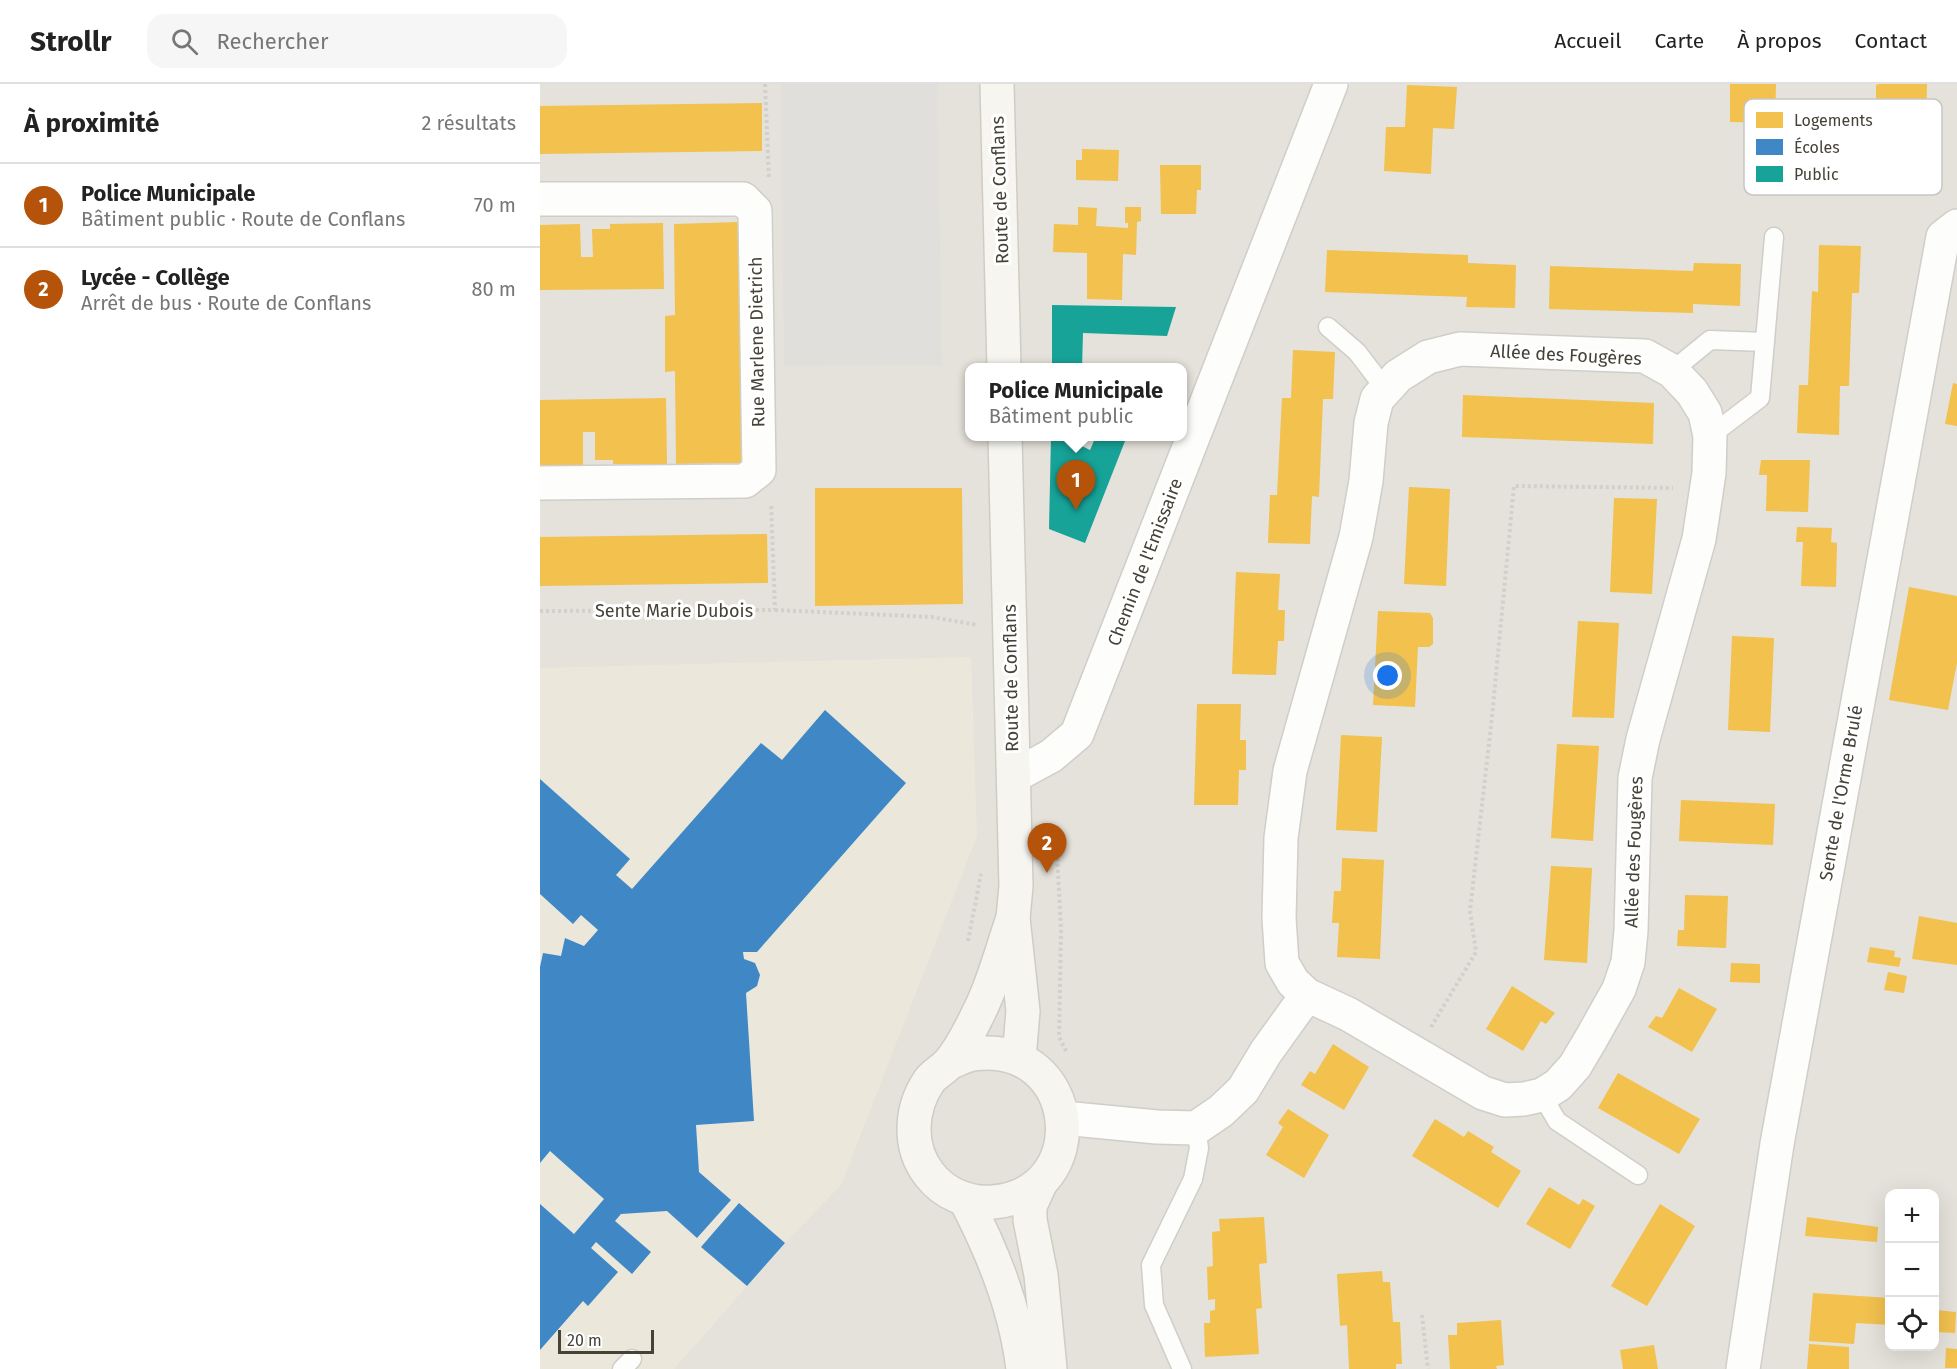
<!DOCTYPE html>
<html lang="fr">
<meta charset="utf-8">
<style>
:root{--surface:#fff;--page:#f6f6f6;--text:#222;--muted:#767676;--line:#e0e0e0;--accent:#b45309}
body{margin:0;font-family:"Fira Sans",sans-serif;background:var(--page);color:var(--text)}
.controls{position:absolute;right:18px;bottom:18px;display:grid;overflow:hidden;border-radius:12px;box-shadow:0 6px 24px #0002}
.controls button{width:54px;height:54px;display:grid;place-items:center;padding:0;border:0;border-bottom:2px solid var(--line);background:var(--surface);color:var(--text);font:30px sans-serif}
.scale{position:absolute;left:18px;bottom:15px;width:96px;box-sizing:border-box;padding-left:6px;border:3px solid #464238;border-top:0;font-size:16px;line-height:21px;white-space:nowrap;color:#464238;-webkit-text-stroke:4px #fff;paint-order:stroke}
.you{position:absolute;left:848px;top:592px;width:21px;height:21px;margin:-15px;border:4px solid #fff;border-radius:50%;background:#1a73e8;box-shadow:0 0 0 9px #1a73e833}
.badge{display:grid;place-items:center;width:39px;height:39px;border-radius:50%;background:var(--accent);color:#fff;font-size:20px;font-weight:700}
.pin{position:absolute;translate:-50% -50px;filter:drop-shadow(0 2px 3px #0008)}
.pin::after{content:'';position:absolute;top:32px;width:21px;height:18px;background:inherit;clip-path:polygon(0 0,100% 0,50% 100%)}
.popup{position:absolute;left:425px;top:279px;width:222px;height:78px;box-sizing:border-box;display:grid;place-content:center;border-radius:12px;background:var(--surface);filter:drop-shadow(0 2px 4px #0005);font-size:20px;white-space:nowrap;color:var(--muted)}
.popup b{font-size:22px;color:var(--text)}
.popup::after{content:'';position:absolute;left:50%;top:100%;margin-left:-12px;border:12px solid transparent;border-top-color:var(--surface)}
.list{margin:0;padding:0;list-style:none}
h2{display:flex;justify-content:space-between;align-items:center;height:78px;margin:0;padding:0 24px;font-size:26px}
h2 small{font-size:20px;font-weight:400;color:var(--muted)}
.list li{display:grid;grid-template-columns:39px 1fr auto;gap:18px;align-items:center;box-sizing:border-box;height:84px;padding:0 24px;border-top:2px solid var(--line)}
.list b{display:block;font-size:22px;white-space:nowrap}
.list p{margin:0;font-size:20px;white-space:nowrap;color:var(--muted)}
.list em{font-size:20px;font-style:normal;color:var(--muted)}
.icon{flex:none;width:33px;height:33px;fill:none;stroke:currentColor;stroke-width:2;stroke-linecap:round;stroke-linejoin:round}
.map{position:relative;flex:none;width:1417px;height:1285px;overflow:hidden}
header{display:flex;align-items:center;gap:36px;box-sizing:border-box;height:84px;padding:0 30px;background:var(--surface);border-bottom:2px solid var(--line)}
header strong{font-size:28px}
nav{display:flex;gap:33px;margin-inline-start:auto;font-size:21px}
.search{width:420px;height:54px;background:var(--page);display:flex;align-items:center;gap:15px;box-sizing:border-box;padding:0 21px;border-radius:18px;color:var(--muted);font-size:22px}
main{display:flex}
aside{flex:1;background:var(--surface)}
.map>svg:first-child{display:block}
.residential{fill:#e4e2da;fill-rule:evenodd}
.education{fill:#ebe8db}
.parking{fill:#e0dfdb}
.homes{fill:#f2c14e}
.schools{fill:#3f88c5}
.public{fill:#17a398}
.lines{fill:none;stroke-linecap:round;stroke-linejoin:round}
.lane-casing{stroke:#cfcec9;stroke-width:21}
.street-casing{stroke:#cfcec9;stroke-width:36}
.secondary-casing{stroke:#cfcdc3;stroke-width:36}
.path{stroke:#d1d0cb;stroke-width:4;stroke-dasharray:3 3;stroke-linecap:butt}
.lane{stroke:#fdfdfc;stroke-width:18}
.street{stroke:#fdfdfc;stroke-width:33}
.secondary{stroke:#f6f5f0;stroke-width:33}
.labels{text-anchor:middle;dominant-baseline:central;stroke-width:6;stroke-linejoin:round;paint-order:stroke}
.street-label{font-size:18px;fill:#464238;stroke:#fff}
.key{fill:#fff;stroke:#c8c6c3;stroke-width:1.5}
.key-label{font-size:16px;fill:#464238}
</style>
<header>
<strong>Strollr</strong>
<div class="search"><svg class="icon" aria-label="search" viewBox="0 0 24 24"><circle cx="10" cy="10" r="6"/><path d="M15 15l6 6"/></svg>Rechercher</div>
<nav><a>Accueil</a><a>Carte</a><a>À propos</a><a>Contact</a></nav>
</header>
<main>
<aside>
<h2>À proximité<small>2 résultats</small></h2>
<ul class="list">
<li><span class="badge">1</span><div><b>Police Municipale</b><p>Bâtiment public · Route de Conflans</p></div><em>70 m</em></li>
<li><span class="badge">2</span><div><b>Lycée - Collège</b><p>Arrêt de bus · Route de Conflans</p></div><em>80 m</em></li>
</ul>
</aside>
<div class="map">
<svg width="1417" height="1285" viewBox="0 0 1417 1285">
<rect width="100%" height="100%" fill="#f1f0eb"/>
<path class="residential" d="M 0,0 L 1417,0 L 1417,1285 L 0,1285 ZM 430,284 L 642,284 L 642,352 L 430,352 ZM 1350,1110 L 1394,1110 L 1394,1262 L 1350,1262 Z"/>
<path class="education" d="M 431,573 L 437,752 L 301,1101 L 245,1159 L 134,1285 L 0,1285 L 0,584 Z"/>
<path class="parking" d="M 241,0 L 397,0 L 402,281 L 244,282 Z"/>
<g class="homes">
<path d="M 1190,0 L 1236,0 L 1235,39 L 1190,38 Z"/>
<path d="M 1339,0 L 1387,0 L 1386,41 L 1338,39 L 1338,23 L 1336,22 L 1336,1 Z"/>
<path d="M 867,1 L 917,3 L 914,45 L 893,44 L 891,90 L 844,87 L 846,43 L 865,43 Z"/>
<path d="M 222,19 L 222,67 L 0,70 L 0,22 Z"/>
<path d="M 542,65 L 579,66 L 578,97 L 536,96 L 536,76 L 542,76 Z"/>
<path d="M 620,81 L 661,81 L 661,106 L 657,106 L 656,130 L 621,130 Z"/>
<path d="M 538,123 L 557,124 L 556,142 L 588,144 L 588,139 L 585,139 L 585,123 L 601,123 L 601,137 L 597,138 L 596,171 L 583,170 L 582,216 L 547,215 L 547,169 L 513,168 L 514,140 L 538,141 Z"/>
<path d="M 199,138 L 202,379 L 136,380 L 135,287 L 125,288 L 125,232 L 135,231 L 134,140 Z"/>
<path d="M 123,139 L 124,205 L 0,206 L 0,141 L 40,140 L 41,173 L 53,173 L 52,145 L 70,145 L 70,140 Z"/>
<path d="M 1279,161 L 1321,162 L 1319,209 L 1312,209 L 1309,302 L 1300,302 L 1299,351 L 1257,349 L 1259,301 L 1268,301 L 1272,207 L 1278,208 Z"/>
<path d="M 787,166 L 928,171 L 928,179 L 976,181 L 975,224 L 926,223 L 927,213 L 785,208 Z"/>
<path d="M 1154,179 L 1201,180 L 1200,222 L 1153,220 L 1153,229 L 1009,225 L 1010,182 L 1153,187 Z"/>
<path d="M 753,266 L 795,268 L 793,315 L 783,315 L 779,413 L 772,412 L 770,460 L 728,459 L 730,411 L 737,411 L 742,314 L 751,314 Z"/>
<path d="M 1413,299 L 1417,300 L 1417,342 L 1405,340 Z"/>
<path d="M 923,311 L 1114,319 L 1113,360 L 922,353 Z"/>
<path d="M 126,314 L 127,380 L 73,380 L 73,376 L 55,376 L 55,348 L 43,348 L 43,381 L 0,381 L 0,316 Z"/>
<path d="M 1221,376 L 1270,376 L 1268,428 L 1226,427 L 1227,391 L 1219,391 Z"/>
<path d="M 869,403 L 910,405 L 906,502 L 864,500 Z"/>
<path d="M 275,404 L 422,404 L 423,520 L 275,522 Z"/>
<path d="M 1074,414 L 1117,415 L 1112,510 L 1070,508 Z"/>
<path d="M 1257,443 L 1292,444 L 1291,458 L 1297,459 L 1296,503 L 1261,502 L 1263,458 L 1256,458 Z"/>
<path d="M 227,450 L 228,499 L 0,502 L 0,453 Z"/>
<path d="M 696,488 L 740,490 L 738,526 L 745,526 L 744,557 L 738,557 L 736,591 L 692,590 Z"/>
<path d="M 1369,503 L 1417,512 L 1417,579 L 1408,626 L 1349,616 Z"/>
<path d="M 838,527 L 890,529 L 893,534 L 893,560 L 889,563 L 878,563 L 875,623 L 833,621 Z"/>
<path d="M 1038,537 L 1079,539 L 1074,634 L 1032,633 Z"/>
<path d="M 1192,552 L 1234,554 L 1230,648 L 1188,646 Z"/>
<path d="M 657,620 L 701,620 L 700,656 L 706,656 L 706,686 L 699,686 L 698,721 L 654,721 Z"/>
<path d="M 801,651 L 842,653 L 837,748 L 796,746 Z"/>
<path d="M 1017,660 L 1059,662 L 1053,757 L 1011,754 Z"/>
<path d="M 1141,716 L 1235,720 L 1233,761 L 1139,757 Z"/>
<path d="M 802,774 L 844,776 L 840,875 L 797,873 L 799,839 L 792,839 L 794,807 L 801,807 Z"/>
<path d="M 1011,782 L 1052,784 L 1047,879 L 1004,876 Z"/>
<path d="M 1145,811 L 1188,812 L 1186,864 L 1137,862 L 1138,846 L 1144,846 Z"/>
<path d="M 1379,832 L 1417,839 L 1417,881 L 1372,875 Z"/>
<path d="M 1330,863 L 1355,867 L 1354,873 L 1361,874 L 1359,883 L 1327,878 Z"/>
<path d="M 1191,879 L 1220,880 L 1220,899 L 1190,898 Z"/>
<path d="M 1348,888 L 1367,892 L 1364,909 L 1344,906 Z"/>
<path d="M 972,902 L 1015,929 L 1006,940 L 1001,937 L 983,967 L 946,945 Z"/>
<path d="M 1139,904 L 1177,925 L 1152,968 L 1108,943 L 1116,932 L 1122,934 Z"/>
<path d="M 793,960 L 829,983 L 804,1026 L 761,1001 L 770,987 L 775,990 Z"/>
<path d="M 1078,989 L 1160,1035 L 1139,1070 L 1058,1024 Z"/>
<path d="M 748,1025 L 789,1051 L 764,1094 L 726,1071 L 743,1043 L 738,1039 Z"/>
<path d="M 895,1035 L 924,1053 L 928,1047 L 954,1063 L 951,1068 L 981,1087 L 958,1124 L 872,1072 Z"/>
<path d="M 1009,1103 L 1039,1121 L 1043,1115 L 1055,1122 L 1030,1165 L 986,1140 Z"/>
<path d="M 1120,1120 L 1155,1142 L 1107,1222 L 1071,1202 Z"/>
<path d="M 724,1133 L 727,1179 L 719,1180 L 722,1224 L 716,1225 L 719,1270 L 665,1273 L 664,1239 L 670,1239 L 670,1227 L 675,1226 L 675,1215 L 668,1216 L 667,1183 L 673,1182 L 672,1148 L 680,1147 L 679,1135 Z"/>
<path d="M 1267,1133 L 1338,1143 L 1337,1158 L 1265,1152 Z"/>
<path d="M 842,1187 L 843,1198 L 850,1198 L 853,1238 L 860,1238 L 862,1280 L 856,1280 L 856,1285 L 809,1285 L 807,1241 L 800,1242 L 797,1190 Z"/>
<path d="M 1273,1209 L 1350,1214 L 1350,1241 L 1316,1239 L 1314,1260 L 1269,1257 Z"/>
<path d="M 1395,1226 L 1416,1228 L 1415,1249 L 1395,1248 Z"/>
<path d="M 961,1236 L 964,1281 L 956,1282 L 957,1285 L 910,1285 L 908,1251 L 917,1251 L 917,1239 Z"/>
<path d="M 1269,1260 L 1309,1263 L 1309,1285 L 1267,1285 Z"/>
<path d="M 1114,1261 L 1118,1285 L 1083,1285 L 1080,1266 Z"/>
<path d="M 1406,1264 L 1417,1265 L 1417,1284 L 1405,1284 Z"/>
</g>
<g class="schools">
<path d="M 285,626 L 366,699 L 217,868 L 203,868 L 204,875 L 215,879 L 220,891 L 217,902 L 206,909 L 214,1037 L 156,1041 L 159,1088 L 191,1116 L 157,1154 L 127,1127 L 81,1130 L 75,1137 L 111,1168 L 92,1190 L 56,1158 L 51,1164 L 78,1188 L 48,1222 L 43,1217 L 0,1266 L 0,1120 L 34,1150 L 64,1115 L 10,1067 L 0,1079 L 0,883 L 3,869 L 21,872 L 25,854 L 44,862 L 58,846 L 41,831 L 33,840 L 0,810 L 0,695 L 90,775 L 76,791 L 92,805 L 221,659 L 242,676 Z"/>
<path d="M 199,1119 L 245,1159 L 207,1202 L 161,1163 Z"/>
</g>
<g class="public">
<path d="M 512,221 L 636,223 L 627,252 L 543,249 L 542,284 L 512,284 Z"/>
<path d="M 511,352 L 540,352 L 540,361 L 550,366 L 556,352 L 587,352 L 545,459 L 509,445 Z"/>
</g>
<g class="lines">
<defs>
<g id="lane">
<path d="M 788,243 L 817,268 L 846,306"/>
<path d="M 1132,287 L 1170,256 L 1225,258"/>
<path d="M 1170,352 L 1220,314 L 1234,153"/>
<path d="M 1002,1011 L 1017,1037 L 1098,1091"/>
<path d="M 82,1285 L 92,1275"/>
<path d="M 642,1285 L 614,1221 L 611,1181 L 653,1095 L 659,1064 L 656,1044"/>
</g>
<g id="street">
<path d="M 0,115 L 203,115 L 215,127 L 219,386 L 205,397 L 0,399"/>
<path d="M 474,692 L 511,672 L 537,650 L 791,0"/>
<path d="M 523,1034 L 617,1043 L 656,1044 L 681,1027 L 703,1006 L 726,968 L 767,911 L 753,898 L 742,879 L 739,834 L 741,754 L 750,687 L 816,453 L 826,397 L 831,339 L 837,315 L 858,292 L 888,273 L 920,265 L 1105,272 L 1132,287 L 1152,308 L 1165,329 L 1170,352 L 1169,389 L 1159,455 L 1103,655 L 1095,694 L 1091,847 L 1088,878 L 1079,905 L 1051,955 L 1035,982 L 1018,1001 L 1002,1011 L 984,1015 L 965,1016 L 943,1009 L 808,930 L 767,911"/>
<path d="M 1203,1285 L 1237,1060 L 1403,153 L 1417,142"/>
</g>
<g id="secondary">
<path d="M 457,0 L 464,284"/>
<path d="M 465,352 L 476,802 L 473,834 L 483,927 L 479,974"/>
<path d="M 409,979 C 417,976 426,971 434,970 C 540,956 556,1109 453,1118 C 429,1120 404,1110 389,1090 C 368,1063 370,1025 389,997 C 394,990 403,986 409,979 C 422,964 430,946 439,928 C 454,899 462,865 473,834"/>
<path d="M 501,1098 L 490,1122 L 490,1136 L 501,1191 L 510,1285"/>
<path d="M 425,1115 C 453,1168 476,1226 483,1285"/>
</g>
</defs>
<use href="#lane" class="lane-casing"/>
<use href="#street" class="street-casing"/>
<use href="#secondary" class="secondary-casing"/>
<g class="path">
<path d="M 225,0 L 229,95"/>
<path d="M 235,526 L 392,533 L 437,541"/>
<path d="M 0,527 L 235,526 L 231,419"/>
<path d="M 509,739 L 517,770 L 521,845 L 519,953 L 527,969"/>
<path d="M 428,857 L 441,790"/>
<path d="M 891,943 L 936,868 L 930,827 L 952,633 L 974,402 L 1133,404"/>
<path d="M 882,1231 L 888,1285"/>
</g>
<use href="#lane" class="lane"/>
<use href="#street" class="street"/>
<use href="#secondary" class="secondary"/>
</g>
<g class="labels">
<g class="street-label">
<text transform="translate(460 106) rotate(-92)">Route de Conflans</text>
<text transform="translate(217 258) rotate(-91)">Rue Marlene Dietrich</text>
<text transform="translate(1026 271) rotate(3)">Allée des Fougères</text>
<text transform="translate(605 478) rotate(-69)">Chemin de l'Emissaire</text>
<text x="134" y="527">Sente Marie Dubois</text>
<text transform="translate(471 594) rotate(-91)">Route de Conflans</text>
<text transform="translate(1301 709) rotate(-80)">Sente de l'Orme Brulé</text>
<text transform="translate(1094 768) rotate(-88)">Allée des Fougères</text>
</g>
</g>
<rect x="1204" y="15" width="198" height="96" rx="9" class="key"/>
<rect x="1216" y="28" width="27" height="16" fill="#f2c14e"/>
<rect x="1216" y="55" width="27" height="16" fill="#3f88c5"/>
<rect x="1216" y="82" width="27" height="16" fill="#17a398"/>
<g class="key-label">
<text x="1254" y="42">Logements</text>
<text x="1254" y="69">Écoles</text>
<text x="1254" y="96">Public</text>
</g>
</svg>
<div class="controls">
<button>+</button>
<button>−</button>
<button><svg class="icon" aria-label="locate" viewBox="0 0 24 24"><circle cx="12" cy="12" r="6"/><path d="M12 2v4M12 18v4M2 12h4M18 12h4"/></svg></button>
</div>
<div class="scale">20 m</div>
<div class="you"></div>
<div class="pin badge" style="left:536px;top:426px">1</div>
<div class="popup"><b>Police Municipale</b>Bâtiment public</div>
<div class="pin badge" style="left:507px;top:789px">2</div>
</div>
</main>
